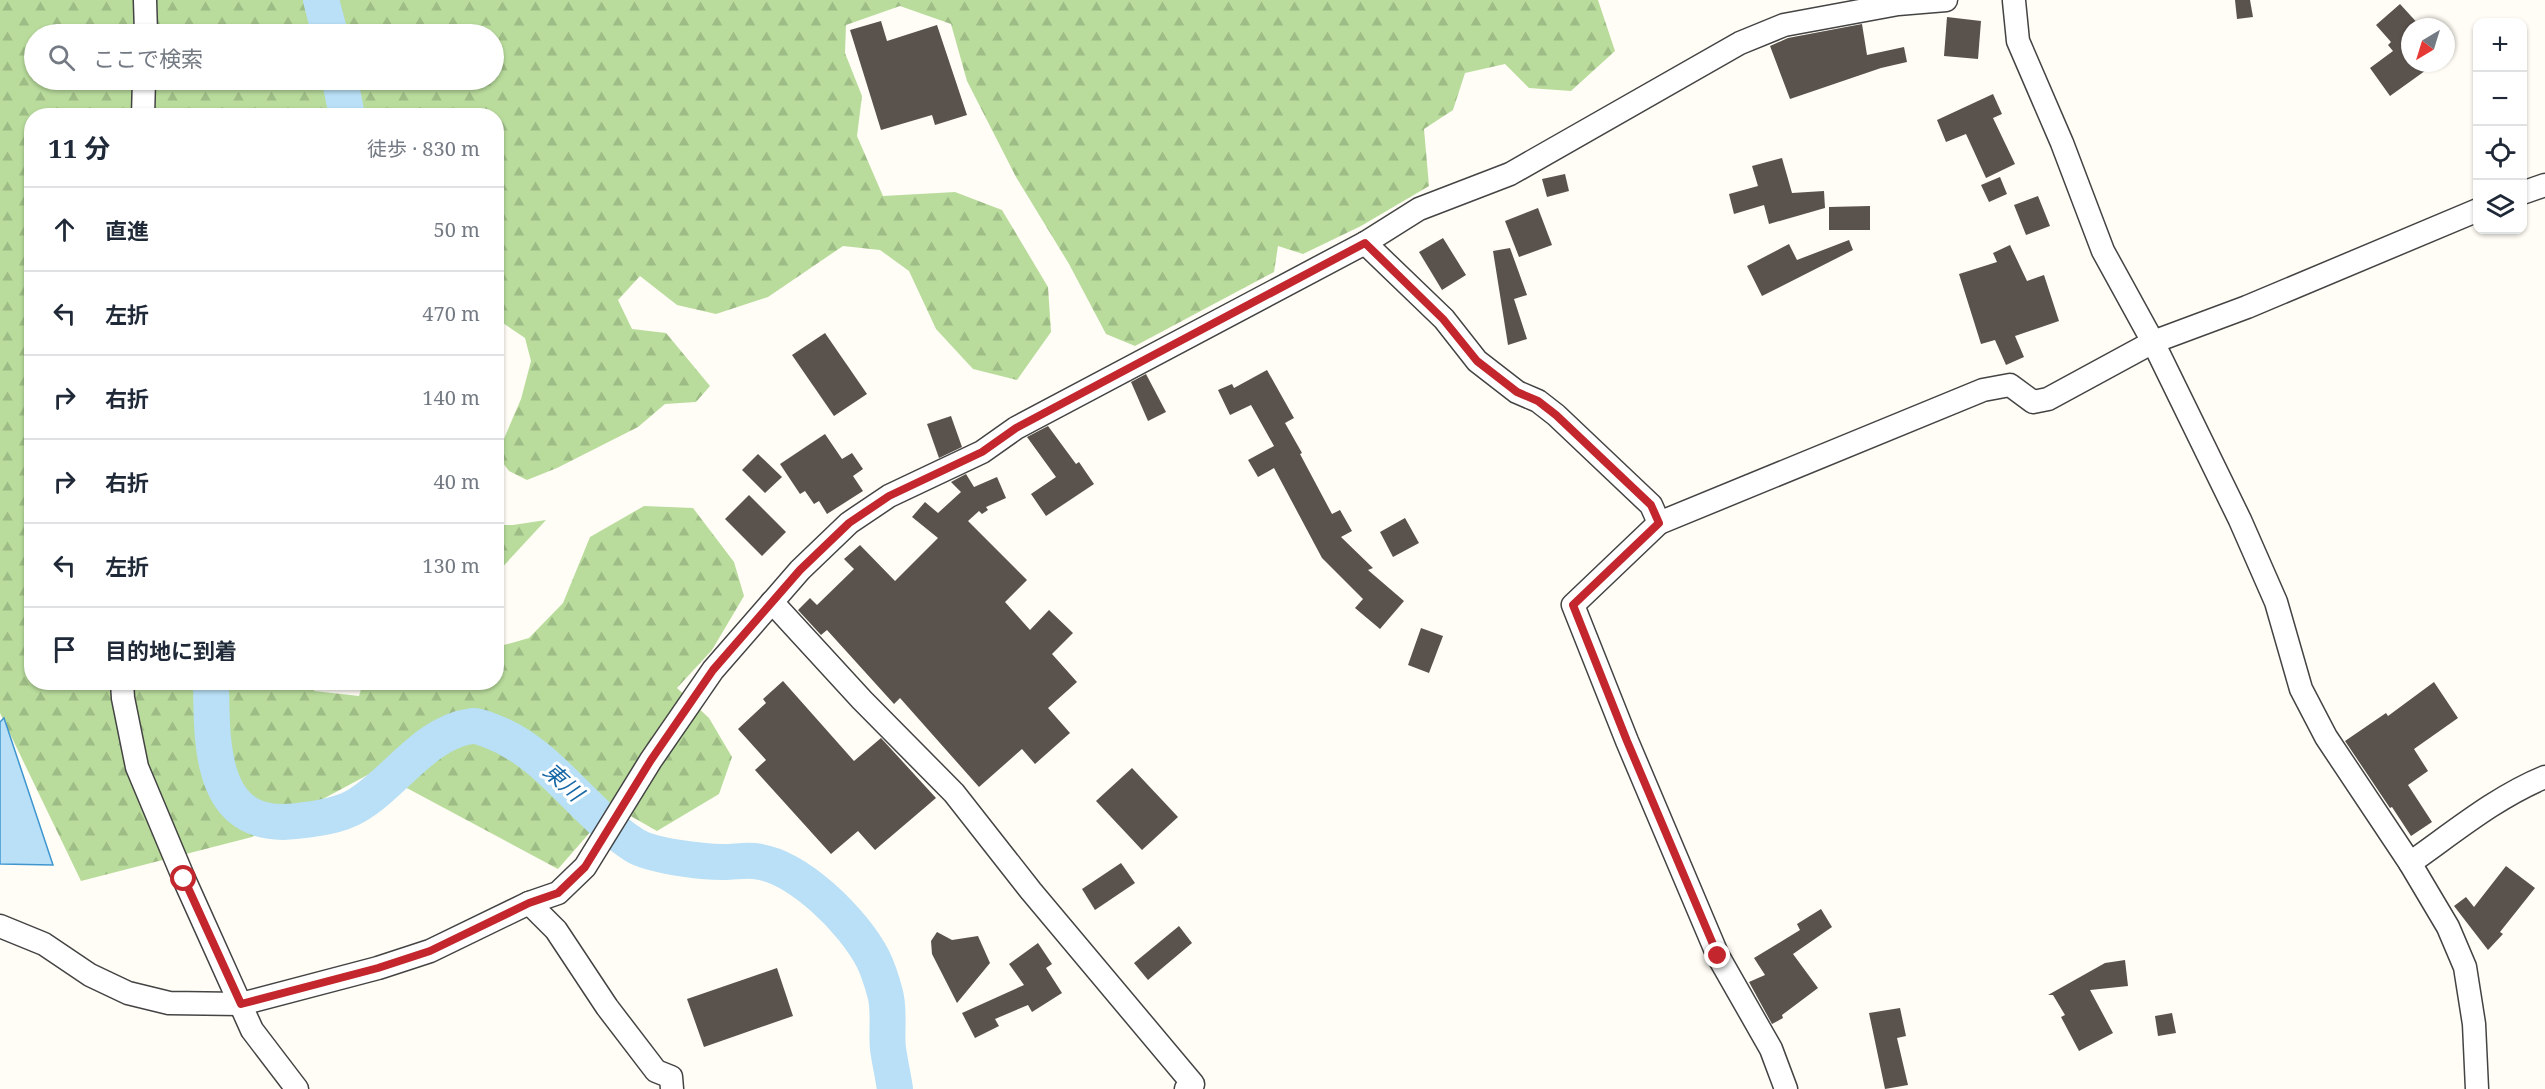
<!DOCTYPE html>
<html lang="ja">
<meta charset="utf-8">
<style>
:root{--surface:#fff;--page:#f6f6f7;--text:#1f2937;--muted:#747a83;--line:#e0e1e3}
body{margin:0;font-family:"Noto Serif","Noto Sans JP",serif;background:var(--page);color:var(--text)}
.controls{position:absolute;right:18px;top:18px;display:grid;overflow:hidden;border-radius:12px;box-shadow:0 2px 4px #0004}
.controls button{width:54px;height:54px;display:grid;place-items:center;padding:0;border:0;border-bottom:2px solid var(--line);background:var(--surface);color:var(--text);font:30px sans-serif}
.compass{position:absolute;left:2401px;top:18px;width:54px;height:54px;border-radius:50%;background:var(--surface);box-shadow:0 2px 4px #0004;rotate:218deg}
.stop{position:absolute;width:18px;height:18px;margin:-14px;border:4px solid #c4262e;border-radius:50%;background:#fff}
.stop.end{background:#c4262e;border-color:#fff;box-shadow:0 2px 6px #0008}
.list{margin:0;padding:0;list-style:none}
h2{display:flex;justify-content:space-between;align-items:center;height:78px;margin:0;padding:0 24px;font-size:26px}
h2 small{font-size:20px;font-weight:400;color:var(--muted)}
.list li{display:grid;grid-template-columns:39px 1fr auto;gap:18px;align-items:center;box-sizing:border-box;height:84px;padding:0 24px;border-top:2px solid var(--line)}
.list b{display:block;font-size:22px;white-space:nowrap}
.list em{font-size:20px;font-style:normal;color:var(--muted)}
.icon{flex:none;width:33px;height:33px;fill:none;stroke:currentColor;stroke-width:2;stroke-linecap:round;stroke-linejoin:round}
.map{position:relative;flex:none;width:2545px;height:1089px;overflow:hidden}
.search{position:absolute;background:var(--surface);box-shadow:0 2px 4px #0004;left:24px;top:24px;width:480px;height:66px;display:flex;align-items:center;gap:15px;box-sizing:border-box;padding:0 21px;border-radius:33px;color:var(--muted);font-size:22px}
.panel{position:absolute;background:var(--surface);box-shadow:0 2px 4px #0004;left:24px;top:108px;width:480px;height:582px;border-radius:24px}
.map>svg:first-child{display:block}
.forest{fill:url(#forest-firs);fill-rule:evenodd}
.water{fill:#b9e0f7;stroke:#3f96cf;stroke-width:1.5}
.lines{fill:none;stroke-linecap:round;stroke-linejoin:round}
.river{stroke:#b9e0f7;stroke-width:36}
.building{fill:#5a524d}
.street-casing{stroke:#444;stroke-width:25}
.street{stroke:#fff;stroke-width:22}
.route{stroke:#c4262e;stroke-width:8}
.labels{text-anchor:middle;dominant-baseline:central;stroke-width:6;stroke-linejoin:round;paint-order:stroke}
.water-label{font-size:22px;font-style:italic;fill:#1768a6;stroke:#fff}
</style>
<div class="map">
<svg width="2545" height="1089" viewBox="0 0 2545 1089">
<defs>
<pattern id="forest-firs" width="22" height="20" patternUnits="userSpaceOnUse" patternTransform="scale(1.5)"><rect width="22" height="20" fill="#b9dc9c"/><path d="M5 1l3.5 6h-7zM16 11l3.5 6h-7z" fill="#9ebc85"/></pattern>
</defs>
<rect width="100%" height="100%" fill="#fffdf5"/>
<g class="forest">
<path d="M 0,0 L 1598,0 L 1615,51 L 1571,91 L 1529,88 L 1505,64 L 1465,73 L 1453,110 L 1424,129 L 1429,186 L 1361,226 L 1303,254 L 1278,246 L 1274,272 L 1135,346 L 1106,334 L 1069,264 L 1016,177 L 967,81 L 951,24 L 900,6 L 846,25 L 845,53 L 862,96 L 857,136 L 883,196 L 955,192 L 1002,210 L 1048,287 L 1051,332 L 1017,380 L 973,369 L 936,329 L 909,271 L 880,250 L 843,246 L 768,297 L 716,314 L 677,305 L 640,276 L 618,300 L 632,329 L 666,333 L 710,386 L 696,402 L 665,404 L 638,427 L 557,468 L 527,480 L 509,471 L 497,455 L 521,399 L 531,361 L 525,338 L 497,319 L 496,116 L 32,116 L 32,682 L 316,682 L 314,691 L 359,696 L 363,683 L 496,682 L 497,647 L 529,638 L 563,603 L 590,537 L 644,506 L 693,508 L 734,562 L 744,596 L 712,650 L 677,688 L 709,718 L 732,757 L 719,794 L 657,831 L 613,806 L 558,869 L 375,771 L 252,837 L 81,881 L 0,713 ZM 34,34 L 494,34 L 494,80 L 34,80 Z"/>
<path d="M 546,520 L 497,573 L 497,525 L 513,525 Z"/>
</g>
<path class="water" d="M 4,718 L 53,865 L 0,864 L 0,722 Z"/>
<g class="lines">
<g class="river">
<path d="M 321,0 L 330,34"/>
<path d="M 340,80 L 347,116"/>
<path d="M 211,682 C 212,745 209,832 297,821 C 316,819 339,816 356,806 C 394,784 425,732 472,726 C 478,725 485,729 491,731 C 550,753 582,812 634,845 C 651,856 702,862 724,862 C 734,862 744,860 754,861 C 798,865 854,922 873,959 C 878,969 882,982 885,993 C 890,1010 886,1031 888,1049 C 890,1062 893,1076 895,1089"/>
</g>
</g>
<g class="building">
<path d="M 2235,0 L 2250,0 L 2253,17 L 2237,19 Z"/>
<path d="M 2400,4 L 2421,27 L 2410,27 L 2410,63 L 2436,63 L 2390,96 L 2370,68 L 2393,51 L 2388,45 L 2391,42 L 2376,25 Z"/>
<path d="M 1947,17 L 1981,21 L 1978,59 L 1944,56 Z"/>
<path d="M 881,21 L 887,41 L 937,25 L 967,115 L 935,125 L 932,115 L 881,130 L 850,30 Z"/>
<path d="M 1862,24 L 1867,55 L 1904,47 L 1907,62 L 1881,68 L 1790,99 L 1770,46 L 1788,38 Z"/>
<path d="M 1993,94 L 2002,114 L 1993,118 L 2015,164 L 1986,178 L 1966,134 L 1946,142 L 1937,120 Z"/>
<path d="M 1782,158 L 1792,193 L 1824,191 L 1825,208 L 1769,224 L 1764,205 L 1734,214 L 1729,194 L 1758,186 L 1752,166 Z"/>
<path d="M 1565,174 L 1569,191 L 1547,197 L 1542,179 Z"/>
<path d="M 2000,177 L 2007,194 L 1989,202 L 1981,185 Z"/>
<path d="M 2038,196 L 2050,226 L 2026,235 L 2014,205 Z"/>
<path d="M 1870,206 L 1870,230 L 1829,230 L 1829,207 Z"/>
<path d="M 1538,208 L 1552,245 L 1519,257 L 1505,221 Z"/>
<path d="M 1443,238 L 1466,275 L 1442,290 L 1419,252 Z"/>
<path d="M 1849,240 L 1853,250 L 1762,296 L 1747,266 L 1789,244 L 1797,260 Z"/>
<path d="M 2010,245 L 2027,281 L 2044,275 L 2059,321 L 2015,336 L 2024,357 L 2006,365 L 1995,340 L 1981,344 L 1959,274 L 1997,262 L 1993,253 Z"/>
<path d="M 1510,248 L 1527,295 L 1514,299 L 1527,339 L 1508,345 L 1493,251 Z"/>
<path d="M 825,333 L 867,394 L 834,416 L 792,355 Z"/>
<path d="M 1267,370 L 1294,418 L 1285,423 L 1302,453 L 1300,454 L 1332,514 L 1340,510 L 1352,531 L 1341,537 L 1373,568 L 1368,570 L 1404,601 L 1380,629 L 1355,608 L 1363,599 L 1322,558 L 1274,468 L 1258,477 L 1248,460 L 1274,446 L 1251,405 L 1230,415 L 1218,390 L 1232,384 L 1234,388 Z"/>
<path d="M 1146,374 L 1166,412 L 1148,421 L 1131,382 Z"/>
<path d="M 951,416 L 962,447 L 939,458 L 927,424 Z"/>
<path d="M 1048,426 L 1076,464 L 1079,462 L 1094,484 L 1046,516 L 1031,494 L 1056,477 L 1027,437 Z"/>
<path d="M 825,434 L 842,459 L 852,453 L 863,469 L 853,476 L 863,491 L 827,514 L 819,501 L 814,504 L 805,491 L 800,494 L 780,464 Z"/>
<path d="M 758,454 L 782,477 L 765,493 L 742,470 Z"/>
<path d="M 966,474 L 974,487 L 997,477 L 1006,498 L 986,507 L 988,510 L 982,514 L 979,511 L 968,521 L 1027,580 L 1005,602 L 1030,630 L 1049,610 L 1073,633 L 1052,654 L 1077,682 L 1048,708 L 1070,733 L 1035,764 L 1022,749 L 979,787 L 900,698 L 894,704 L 827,630 L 821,635 L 798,610 L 810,598 L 817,605 L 854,569 L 844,559 L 860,545 L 895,581 L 938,538 L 912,517 L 925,502 L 938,513 L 961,492 L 951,482 Z"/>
<path d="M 749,495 L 786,532 L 762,556 L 725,519 Z"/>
<path d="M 1405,518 L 1419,543 L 1393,557 L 1380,532 Z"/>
<path d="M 1421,628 L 1443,636 L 1429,673 L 1408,665 Z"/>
<path d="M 783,681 L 854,761 L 881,738 L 936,798 L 875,850 L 858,831 L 831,854 L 755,770 L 766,760 L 738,729 L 766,703 L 763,699 Z"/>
<path d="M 2434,682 L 2458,718 L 2414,749 L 2428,771 L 2408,785 L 2432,822 L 2411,836 L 2392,807 L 2390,808 L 2345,741 L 2386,713 L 2388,716 Z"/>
<path d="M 1132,768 L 1178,817 L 1142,850 L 1096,801 Z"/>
<path d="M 1121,863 L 1135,883 L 1095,910 L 1082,889 Z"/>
<path d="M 2506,866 L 2535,888 L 2500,932 L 2503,934 L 2488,950 L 2454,906 L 2466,897 L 2474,907 Z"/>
<path d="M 1821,909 L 1832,927 L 1793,954 L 1818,988 L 1782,1015 L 1783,1018 L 1772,1024 L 1749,982 L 1765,975 L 1754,958 L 1800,930 L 1797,924 Z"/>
<path d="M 1179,926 L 1192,943 L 1148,980 L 1134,963 Z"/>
<path d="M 937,932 L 952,940 L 978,936 L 990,963 L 957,1003 L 932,954 L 931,941 Z"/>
<path d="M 1038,943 L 1052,964 L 1046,968 L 1062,993 L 1032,1012 L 1028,1005 L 995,1019 L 999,1026 L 975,1038 L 962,1013 L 1024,985 L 1009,964 Z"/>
<path d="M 2125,960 L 2128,986 L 2090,990 L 2113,1033 L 2079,1051 L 2061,1017 L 2065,1015 L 2053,995 L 2048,995 L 2105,963 Z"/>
<path d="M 777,968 L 793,1016 L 704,1047 L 687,999 Z"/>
<path d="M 1900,1008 L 1906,1036 L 1897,1038 L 1908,1085 L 1885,1089 L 1869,1013 Z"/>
<path d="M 2172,1013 L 2176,1033 L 2158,1036 L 2155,1016 Z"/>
</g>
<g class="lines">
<defs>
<g id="street">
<path d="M 145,0 L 146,34"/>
<path d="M 2014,1 L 2018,41 L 2062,143 L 2103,251 L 2153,342 L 2240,520 L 2276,602 L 2301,689 L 2326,737 L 2410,863 L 2448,927 L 2465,967 L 2474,1024 L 2477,1089"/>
<path d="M 143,116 L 144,80"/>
<path d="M 2522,193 L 2545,185"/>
<path d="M 1365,243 L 1444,319 L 1477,361 L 1517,392 L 1538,401 L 1556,415 L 1651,505 L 1659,523"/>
<path d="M 772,602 L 862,700 L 954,793 L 1031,891 L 1193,1084 L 1186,1089"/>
<path d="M 122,682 L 123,698 L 137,767 L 184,879 L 252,1030 L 297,1089"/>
<path d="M 2410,863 C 2453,833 2496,797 2545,777"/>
<path d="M 529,903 L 556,930 L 607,1007 L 656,1071 L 671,1077 L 672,1089"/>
<path d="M 0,926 L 44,944 L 90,975 L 128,993 L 169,1003 L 241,1004 L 378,968 L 430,951 L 529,903 L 558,893 L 585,867 L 651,760 L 713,670 L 800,570 L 849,523 L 889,496 L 982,452 L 1016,428 L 1365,243 L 1419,209 L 1510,174 L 1740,43 L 1784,25 L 1898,4 L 1946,0"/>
<path d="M 1786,1089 L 1771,1049 L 1718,956 L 1627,741 L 1573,605 L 1659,523 L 1983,390 L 2010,385 L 2033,402 L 2048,399 L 2153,342 L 2247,307 L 2478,210"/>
</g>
</defs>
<use href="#street" class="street-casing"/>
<use href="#street" class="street"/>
</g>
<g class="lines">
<path class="route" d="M 184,879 L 241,1004 L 378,968 L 430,951 L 529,903 L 558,893 L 585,867 L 651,760 L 713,670 L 800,570 L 849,523 L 889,496 L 982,452 L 1016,428 L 1365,243 L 1443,319 L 1477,361 L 1517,392 L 1538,401 L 1556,415 L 1651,505 L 1659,523 L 1573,605 L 1627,741 L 1718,956"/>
</g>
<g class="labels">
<g class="water-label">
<text transform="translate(564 781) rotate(42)">東川</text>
</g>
</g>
</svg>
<div class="controls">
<button>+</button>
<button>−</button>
<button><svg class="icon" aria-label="locate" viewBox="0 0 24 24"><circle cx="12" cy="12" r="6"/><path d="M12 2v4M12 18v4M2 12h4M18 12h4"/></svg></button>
<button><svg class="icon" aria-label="layers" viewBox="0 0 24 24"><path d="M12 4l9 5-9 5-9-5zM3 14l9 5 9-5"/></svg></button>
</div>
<svg class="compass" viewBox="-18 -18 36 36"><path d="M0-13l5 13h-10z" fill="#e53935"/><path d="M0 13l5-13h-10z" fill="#747a83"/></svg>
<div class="stop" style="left:184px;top:879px"></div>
<div class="stop end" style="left:1718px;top:956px"></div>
<div class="search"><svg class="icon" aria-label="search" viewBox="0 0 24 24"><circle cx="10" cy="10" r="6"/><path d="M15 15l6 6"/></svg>ここで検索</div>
<section class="panel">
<h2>11 分<small>徒歩 · 830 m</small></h2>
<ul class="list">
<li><svg class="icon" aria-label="ahead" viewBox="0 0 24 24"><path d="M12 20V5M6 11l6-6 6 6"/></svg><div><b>直進</b></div><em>50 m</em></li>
<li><svg class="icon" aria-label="left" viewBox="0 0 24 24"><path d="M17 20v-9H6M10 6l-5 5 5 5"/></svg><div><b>左折</b></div><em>470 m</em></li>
<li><svg class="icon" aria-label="right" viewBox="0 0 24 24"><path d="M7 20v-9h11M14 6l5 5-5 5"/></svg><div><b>右折</b></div><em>140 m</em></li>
<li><svg class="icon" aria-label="right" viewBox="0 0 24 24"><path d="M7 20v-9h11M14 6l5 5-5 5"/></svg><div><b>右折</b></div><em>40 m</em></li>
<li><svg class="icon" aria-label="left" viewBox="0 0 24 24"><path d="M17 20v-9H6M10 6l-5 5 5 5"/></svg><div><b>左折</b></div><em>130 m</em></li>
<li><svg class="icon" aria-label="arrive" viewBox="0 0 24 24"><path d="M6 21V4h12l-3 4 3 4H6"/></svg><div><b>目的地に到着</b></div></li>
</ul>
</section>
</div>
